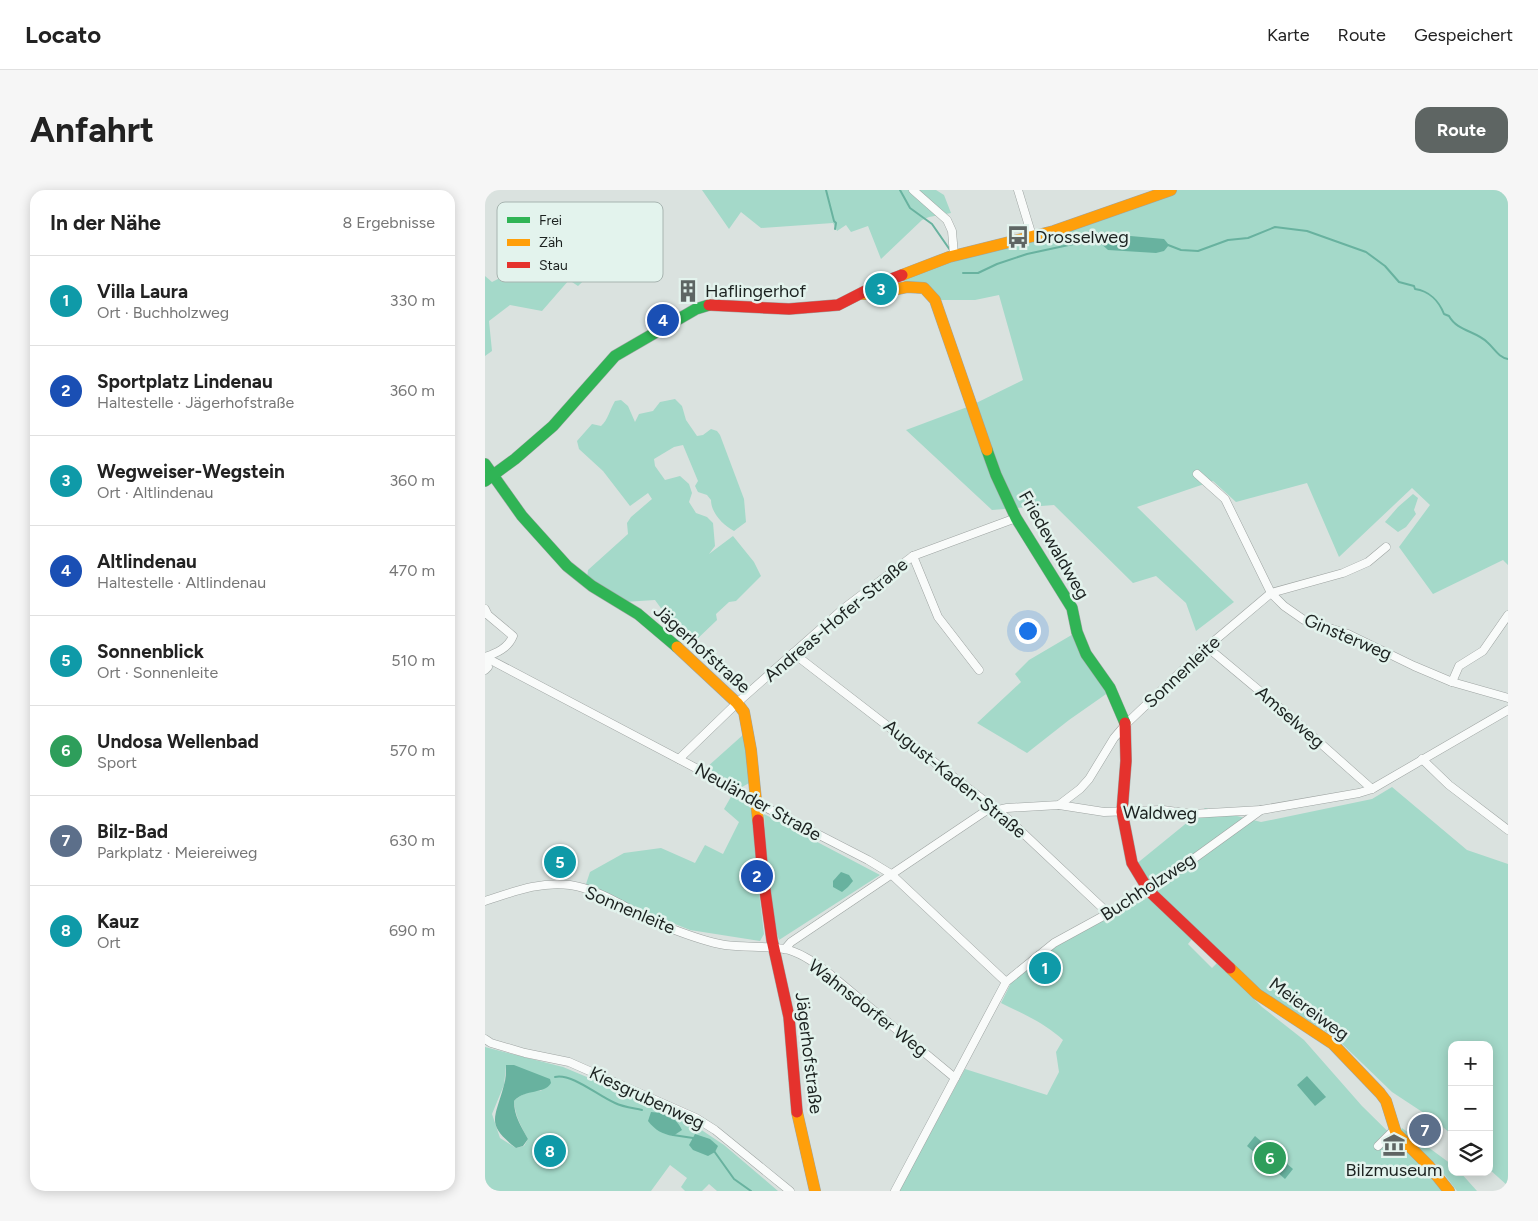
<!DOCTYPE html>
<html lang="de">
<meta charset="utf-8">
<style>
:root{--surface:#fff;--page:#f6f6f6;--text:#222;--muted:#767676;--line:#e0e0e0;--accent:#5e6563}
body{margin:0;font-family:Figtree,sans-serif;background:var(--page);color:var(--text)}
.controls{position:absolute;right:15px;bottom:15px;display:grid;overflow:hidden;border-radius:10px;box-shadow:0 2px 12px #0003}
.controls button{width:45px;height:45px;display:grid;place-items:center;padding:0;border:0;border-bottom:1px solid var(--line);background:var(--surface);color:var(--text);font:25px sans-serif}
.you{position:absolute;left:542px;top:440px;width:18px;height:18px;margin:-12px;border:4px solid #fff;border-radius:50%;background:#1a73e8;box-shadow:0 0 0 8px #1a73e833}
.badge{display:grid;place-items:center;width:32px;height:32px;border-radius:50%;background:var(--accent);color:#fff;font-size:16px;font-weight:700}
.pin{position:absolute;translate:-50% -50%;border:2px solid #fff;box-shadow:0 1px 5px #0006}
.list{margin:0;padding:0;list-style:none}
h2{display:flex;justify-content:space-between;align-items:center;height:65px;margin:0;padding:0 20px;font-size:21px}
h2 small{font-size:16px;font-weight:400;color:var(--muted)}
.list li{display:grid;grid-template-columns:32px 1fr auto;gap:15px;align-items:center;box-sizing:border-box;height:90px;padding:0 20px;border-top:1px solid var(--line)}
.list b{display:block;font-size:19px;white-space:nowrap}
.list p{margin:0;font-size:16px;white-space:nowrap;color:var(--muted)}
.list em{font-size:16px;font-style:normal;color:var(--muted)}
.icon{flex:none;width:28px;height:28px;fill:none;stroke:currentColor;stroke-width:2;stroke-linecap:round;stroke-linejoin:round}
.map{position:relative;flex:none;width:1023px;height:1001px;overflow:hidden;border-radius:15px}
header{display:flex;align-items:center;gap:30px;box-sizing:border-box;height:70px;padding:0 25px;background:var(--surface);border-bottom:1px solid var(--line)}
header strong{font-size:24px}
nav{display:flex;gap:28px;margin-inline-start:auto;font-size:18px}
.intro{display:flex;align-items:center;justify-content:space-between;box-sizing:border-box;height:120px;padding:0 30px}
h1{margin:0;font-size:35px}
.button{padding:12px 22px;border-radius:15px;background:var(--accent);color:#fff;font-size:18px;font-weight:700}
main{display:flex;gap:30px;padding:0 30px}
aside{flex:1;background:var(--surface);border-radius:15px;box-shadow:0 2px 12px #0003}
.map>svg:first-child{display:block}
.green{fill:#a4d9c9;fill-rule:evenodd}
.water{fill:#68b29f}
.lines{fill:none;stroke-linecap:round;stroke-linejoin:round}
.stream{stroke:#68b29f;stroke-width:2}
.street-casing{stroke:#9ea4a2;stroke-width:9}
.fast-casing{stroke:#9ea4a2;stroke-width:12}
.slow-casing{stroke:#9ea4a2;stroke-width:12}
.jam-casing{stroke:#9ea4a2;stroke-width:12}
.street{stroke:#f9fbfa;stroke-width:8}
.fast{stroke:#30b455;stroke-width:11}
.slow{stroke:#ff9f0a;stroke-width:11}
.jam{stroke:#e5322d;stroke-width:11}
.labels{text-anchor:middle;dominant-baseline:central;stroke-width:5;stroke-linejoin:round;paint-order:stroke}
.poi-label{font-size:18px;fill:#1c2220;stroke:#e3f3ed;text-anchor:start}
.street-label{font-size:18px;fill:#1c2220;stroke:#e3f3ed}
.key{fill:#e3f3ed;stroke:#a7b4b0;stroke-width:1}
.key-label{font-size:14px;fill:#1c2220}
</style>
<header>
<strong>Locato</strong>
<nav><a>Karte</a><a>Route</a><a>Gespeichert</a></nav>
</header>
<div class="intro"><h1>Anfahrt</h1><a class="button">Route</a></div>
<main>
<aside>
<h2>In der Nähe<small>8 Ergebnisse</small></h2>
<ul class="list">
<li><span class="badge" style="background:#0f9aa8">1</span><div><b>Villa Laura</b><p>Ort · Buchholzweg</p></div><em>330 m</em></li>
<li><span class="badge" style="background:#1a4fb4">2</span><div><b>Sportplatz Lindenau</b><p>Haltestelle · Jägerhofstraße</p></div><em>360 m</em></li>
<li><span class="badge" style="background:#0f9aa8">3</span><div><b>Wegweiser-Wegstein</b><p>Ort · Altlindenau</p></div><em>360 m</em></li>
<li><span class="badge" style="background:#1a4fb4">4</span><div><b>Altlindenau</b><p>Haltestelle · Altlindenau</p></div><em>470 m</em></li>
<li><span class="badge" style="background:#0f9aa8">5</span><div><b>Sonnenblick</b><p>Ort · Sonnenleite</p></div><em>510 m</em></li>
<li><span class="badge" style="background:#2e9e5b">6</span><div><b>Undosa Wellenbad</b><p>Sport</p></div><em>570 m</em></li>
<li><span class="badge" style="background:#5c6f8a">7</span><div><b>Bilz-Bad</b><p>Parkplatz · Meiereiweg</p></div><em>630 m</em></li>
<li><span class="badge" style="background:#0f9aa8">8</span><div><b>Kauz</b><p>Ort</p></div><em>690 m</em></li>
</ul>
</aside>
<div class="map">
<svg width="1023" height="1001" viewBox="0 0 1023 1001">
<rect width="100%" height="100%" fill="#dae2df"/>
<g class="green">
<path d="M 217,0 L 451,0 L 459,5 L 466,23 L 444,27 L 437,30 L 396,69 L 383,36 L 366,42 L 361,35 L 352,41 L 348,33 L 276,38 L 256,22 L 244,39 Z"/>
<path d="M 691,0 L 1023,0 L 1023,375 L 1018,370 L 948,404 L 914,357 L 945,315 L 927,298 L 854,367 L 822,293 L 751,312 L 728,291 L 652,317 L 749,412 L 711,441 L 701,413 L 671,386 L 648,393 L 569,315 L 507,320 L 421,240 L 485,216 L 538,190 L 514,105 L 490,110 L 450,110 L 420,93 L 418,87 Z"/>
<path d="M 90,50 L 113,77 L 93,96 L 84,90 L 57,121 L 25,115 L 4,131 L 7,161 L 0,166 L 0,86 L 7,92 Z"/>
<path d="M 190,209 L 197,216 L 201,230 L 212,246 L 218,245 L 226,239 L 232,241 L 235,245 L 259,309 L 261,332 L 249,341 C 238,335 226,323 226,310 L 222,305 L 213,302 L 210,296 L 213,291 L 198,255 L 189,257 L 169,269 L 170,276 L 180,290 L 195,286 L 204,294 L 207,303 L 204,312 L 211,323 L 222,327 L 228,333 L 230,356 L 224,364 L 248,346 L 269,372 L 276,386 L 251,411 L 244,412 L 231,424 L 232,430 L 209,452 L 201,443 L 183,440 L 178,432 L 178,421 L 170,410 L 139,412 L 102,388 L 103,380 L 143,344 L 142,333 L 146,327 L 167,309 L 163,303 L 145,316 L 118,281 L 94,259 L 92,251 L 107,234 L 116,236 C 123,230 125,219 130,211 L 136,210 L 143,216 L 150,232 L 154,224 L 168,221 L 175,212 Z"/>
<path d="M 928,304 L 933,308 L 929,320 L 931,324 L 921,337 L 913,342 L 900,332 L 913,317 Z"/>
<path d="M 590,443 L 624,502 L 584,530 L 542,563 L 492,533 L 536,492 L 530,484 L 544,470 Z"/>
<path d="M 259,544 L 266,592 L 257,597 L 221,578 Z"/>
<path d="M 907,597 L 982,660 L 1023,674 L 1023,996 L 1004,979 L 1004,855 L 967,855 L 967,945 L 951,931 L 907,902 L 850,847 L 794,813 L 775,800 L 674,704 L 650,675 L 720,618 L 776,632 L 887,609 Z"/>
<path d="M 247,605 L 267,617 L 271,677 L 279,744 L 275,751 L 205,740 L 152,719 L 101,694 L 105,682 L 139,663 L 176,658 L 210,673 L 220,655 L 238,664 L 254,632 L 239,619 Z"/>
<path d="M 279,624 L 395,685 L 294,750 C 281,711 282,664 279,624 Z"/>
<path d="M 664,707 L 707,749 L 703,754 L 727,778 L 732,773 L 777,817 L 819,850 L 877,916 L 940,978 L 957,1001 L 414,1001 L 480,879 L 562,905 L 574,882 L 571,862 L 578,850 C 560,833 538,824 516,813 L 526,793 L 567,757 Z"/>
<path d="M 0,857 L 78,877 L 164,913 L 212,937 L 239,955 L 293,1001 L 232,1001 L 224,994 L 217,1001 L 200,1001 L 196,997 L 202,988 L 185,975 L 166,1001 L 0,1001 ZM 21,876 L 57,901 C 46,900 36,904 29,911 C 30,926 36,936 43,949 L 39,956 L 31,958 L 15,948 L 7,924 L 19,895 Z"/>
<path d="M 917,938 L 966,974 L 967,982 L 975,982 L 992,1001 L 972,1001 L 952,975 L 915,946 L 914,942 Z"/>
</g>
<g class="water">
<path d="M 623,44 L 679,49 L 684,55 L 679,61 L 671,63 L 623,60 L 614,52 Z"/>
<path d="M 356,682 L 364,685 L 368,691 L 363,697 L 357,702 L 348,697 L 348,691 Z"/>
<path d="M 21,875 L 29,875 L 65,889 L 66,893 C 59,905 41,898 29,911 C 29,926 36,936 43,949 L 38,956 L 31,958 C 0,934 10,929 19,895 C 21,889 21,882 21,875 Z"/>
<path d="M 822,886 L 841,907 L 830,916 L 812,895 Z"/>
<path d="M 166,922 C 181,923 190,926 197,940 L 188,946 C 177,944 170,940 163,931 Z"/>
<path d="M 210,944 L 225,949 L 233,956 L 230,962 L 223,966 L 208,960 L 204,955 Z"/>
<path d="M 770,946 L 808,979 L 800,989 L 762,956 Z"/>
</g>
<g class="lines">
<g class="stream">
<path d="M 341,0 L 349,31 L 351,33 L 350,39"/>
<path d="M 415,0 L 425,18 L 447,34 L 465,60"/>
<path d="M 683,55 L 696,60 L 713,61 L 743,50 L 763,48 L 790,37 L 822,41 L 881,62 L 900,76 L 914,92 L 929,96 L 930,99 C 944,101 954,111 959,124 L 964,126 C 972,141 991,141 1002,152 C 1010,159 1013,167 1023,169"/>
<path d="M 478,83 L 493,83 L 512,74 L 542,64 L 593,53 L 616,52"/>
<path d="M 70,887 C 87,883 113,906 130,913 C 138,917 148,918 157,920"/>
<path d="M 188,945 L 208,948"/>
<path d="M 229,961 L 249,989 L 266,1001"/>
</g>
<defs>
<g id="street">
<path d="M 428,0 L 462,30 L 467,41 L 469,65"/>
<path d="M 533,0 L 547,46"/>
<path d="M 712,284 L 740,309 L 786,403 L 799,416 L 819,430 L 863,444 L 929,476 L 967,492 L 1023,508"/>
<path d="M 428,366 L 453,427 L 494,480"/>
<path d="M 0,419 L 3,425 L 28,446 C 23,458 12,463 0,467 L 3,477 L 0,480"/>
<path d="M 722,457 L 807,528 L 887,599"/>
<path d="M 308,463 L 523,629 L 624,724"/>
<path d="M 0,467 L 243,595 L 272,613 L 383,670 L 406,684 L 521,792"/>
<path d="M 967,492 L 974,476 L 998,461 L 1023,425"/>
<path d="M 194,569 L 252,513 L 358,419 L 428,366 L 531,328"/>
<path d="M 937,569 L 964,595 L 1023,640"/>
<path d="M 574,615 L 619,622 L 678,620 L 707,624 L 776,620"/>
<path d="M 513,620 L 522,618 L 574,615 L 595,599 L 604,589 L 629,548 L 641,534 L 722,457 L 786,403 L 858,383 L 883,372 L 901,357"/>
<path d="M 0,711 C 28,702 55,691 85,695 C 120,700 149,725 182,737 C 200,744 221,752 240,755 C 259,758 287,755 304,760 C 320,765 334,776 346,785 L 470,888"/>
<path d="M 300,759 L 306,752 L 508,616"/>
<path d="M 0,849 L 6,853 L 40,863 L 84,872 L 211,928 L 230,940 L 305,1001"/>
<path d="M 893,956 L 909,940"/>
<path d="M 410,1001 L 521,792 L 569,753 L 664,701 L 776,620 L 874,603 L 887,599 L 1023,520"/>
</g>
<g id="fast">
<path d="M 502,260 L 511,285 L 531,328 L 587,418 L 592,442 L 601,464 L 625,498 L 640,533"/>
<path d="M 0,274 L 37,326 L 82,376 L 107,396 L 153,424 L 192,457"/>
<path d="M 0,291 L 30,269 L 68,236 L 130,166 L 211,119 L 224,115"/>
</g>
<g id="slow">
<path d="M 417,85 L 464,67 L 569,41 L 686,0"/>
<path d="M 376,104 L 388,104 L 422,97 L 439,98 L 450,110 L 502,260"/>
<path d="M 192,457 L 252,513 L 259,522 L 266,560 L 273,630"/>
<path d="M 745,778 L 772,804 L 848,854 L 895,903 L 901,911 L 911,943 L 944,976 L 964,1001"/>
<path d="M 312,922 L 330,1001"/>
</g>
<g id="jam">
<path d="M 224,115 L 304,119 L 353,115 L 396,93 L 417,85"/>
<path d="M 640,533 L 641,571 L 637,622 L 647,673 L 664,701 L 745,778"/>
<path d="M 273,630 L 278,686 L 287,750 L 304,827 L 312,922"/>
</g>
</defs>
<use href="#street" class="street-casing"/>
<use href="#fast" class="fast-casing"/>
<use href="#slow" class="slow-casing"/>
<use href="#jam" class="jam-casing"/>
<use href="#street" class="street"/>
<use href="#fast" class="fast"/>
<use href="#slow" class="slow"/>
<use href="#jam" class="jam"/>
</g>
<defs>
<symbol id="bus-bare" viewBox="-9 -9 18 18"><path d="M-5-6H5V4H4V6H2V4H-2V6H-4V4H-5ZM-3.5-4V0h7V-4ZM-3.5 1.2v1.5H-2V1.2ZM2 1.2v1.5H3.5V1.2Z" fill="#5e6563" stroke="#e3f3ed" stroke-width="2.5" paint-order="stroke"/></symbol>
<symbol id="building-bare" viewBox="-9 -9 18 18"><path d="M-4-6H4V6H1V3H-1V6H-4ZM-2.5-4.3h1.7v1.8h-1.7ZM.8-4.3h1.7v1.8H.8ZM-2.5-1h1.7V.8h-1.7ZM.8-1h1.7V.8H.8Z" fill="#5e6563" stroke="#e3f3ed" stroke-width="2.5" paint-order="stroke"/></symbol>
<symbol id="museum-bare" viewBox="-9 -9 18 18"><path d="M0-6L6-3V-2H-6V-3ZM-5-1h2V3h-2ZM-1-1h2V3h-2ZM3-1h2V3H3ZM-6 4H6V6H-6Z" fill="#5e6563" stroke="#e3f3ed" stroke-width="2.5" paint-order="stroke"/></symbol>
</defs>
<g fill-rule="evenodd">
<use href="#bus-bare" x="517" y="31" width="32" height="32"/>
<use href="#building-bare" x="187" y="85" width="32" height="32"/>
<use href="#museum-bare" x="893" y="939" width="32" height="32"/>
</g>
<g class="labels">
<g class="poi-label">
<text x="550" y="47">Drosselweg</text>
<text x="220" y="101">Haflingerhof</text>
<text x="909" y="980" text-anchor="middle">Bilzmuseum</text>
</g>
<g class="street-label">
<text transform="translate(569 355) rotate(60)">Friedewaldweg</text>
<text transform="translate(351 430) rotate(-40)">Andreas-Hofer-Straße</text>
<text transform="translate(863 447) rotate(23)">Ginsterweg</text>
<text transform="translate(217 459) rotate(42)">Jägerhofstraße</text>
<text transform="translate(697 482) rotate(-43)">Sonnenleite</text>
<text transform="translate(805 527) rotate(41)">Amselweg</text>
<text transform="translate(470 589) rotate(39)">August-Kaden-Straße</text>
<text transform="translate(273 612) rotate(29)">Neuländer Straße</text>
<text transform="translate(675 623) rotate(1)">Waldweg</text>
<text transform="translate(663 697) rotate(-33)">Buchholzweg</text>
<text transform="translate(145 720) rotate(23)">Sonnenleite</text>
<text transform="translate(383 818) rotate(38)">Wahnsdorfer Weg</text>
<text transform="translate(824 819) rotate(36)">Meiereiweg</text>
<text transform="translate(324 863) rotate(83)">Jägerhofstraße</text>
<text transform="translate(162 908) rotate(25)">Kiesgrubenweg</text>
</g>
</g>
<rect x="12" y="12" width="166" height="80" rx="8" class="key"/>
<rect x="22" y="27" width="23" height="6" fill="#30b455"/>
<rect x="22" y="49" width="23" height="7" fill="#ff9f0a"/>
<rect x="22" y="72" width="23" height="6" fill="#e5322d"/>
<g class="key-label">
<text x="54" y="35">Frei</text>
<text x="54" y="57">Zäh</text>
<text x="54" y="80">Stau</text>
</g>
</svg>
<div class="controls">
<button>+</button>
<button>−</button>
<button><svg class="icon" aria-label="layers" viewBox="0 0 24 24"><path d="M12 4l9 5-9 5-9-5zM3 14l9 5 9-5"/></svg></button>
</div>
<div class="you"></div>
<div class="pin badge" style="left:560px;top:778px;background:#0f9aa8">1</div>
<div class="pin badge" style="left:272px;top:686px;background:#1a4fb4">2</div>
<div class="pin badge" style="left:396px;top:99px;background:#0f9aa8">3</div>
<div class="pin badge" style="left:178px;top:130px;background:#1a4fb4">4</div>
<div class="pin badge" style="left:75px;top:672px;background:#0f9aa8">5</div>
<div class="pin badge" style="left:785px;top:968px;background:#2e9e5b">6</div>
<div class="pin badge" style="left:940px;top:940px;background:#5c6f8a">7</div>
<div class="pin badge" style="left:65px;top:961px;background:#0f9aa8">8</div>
</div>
</main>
